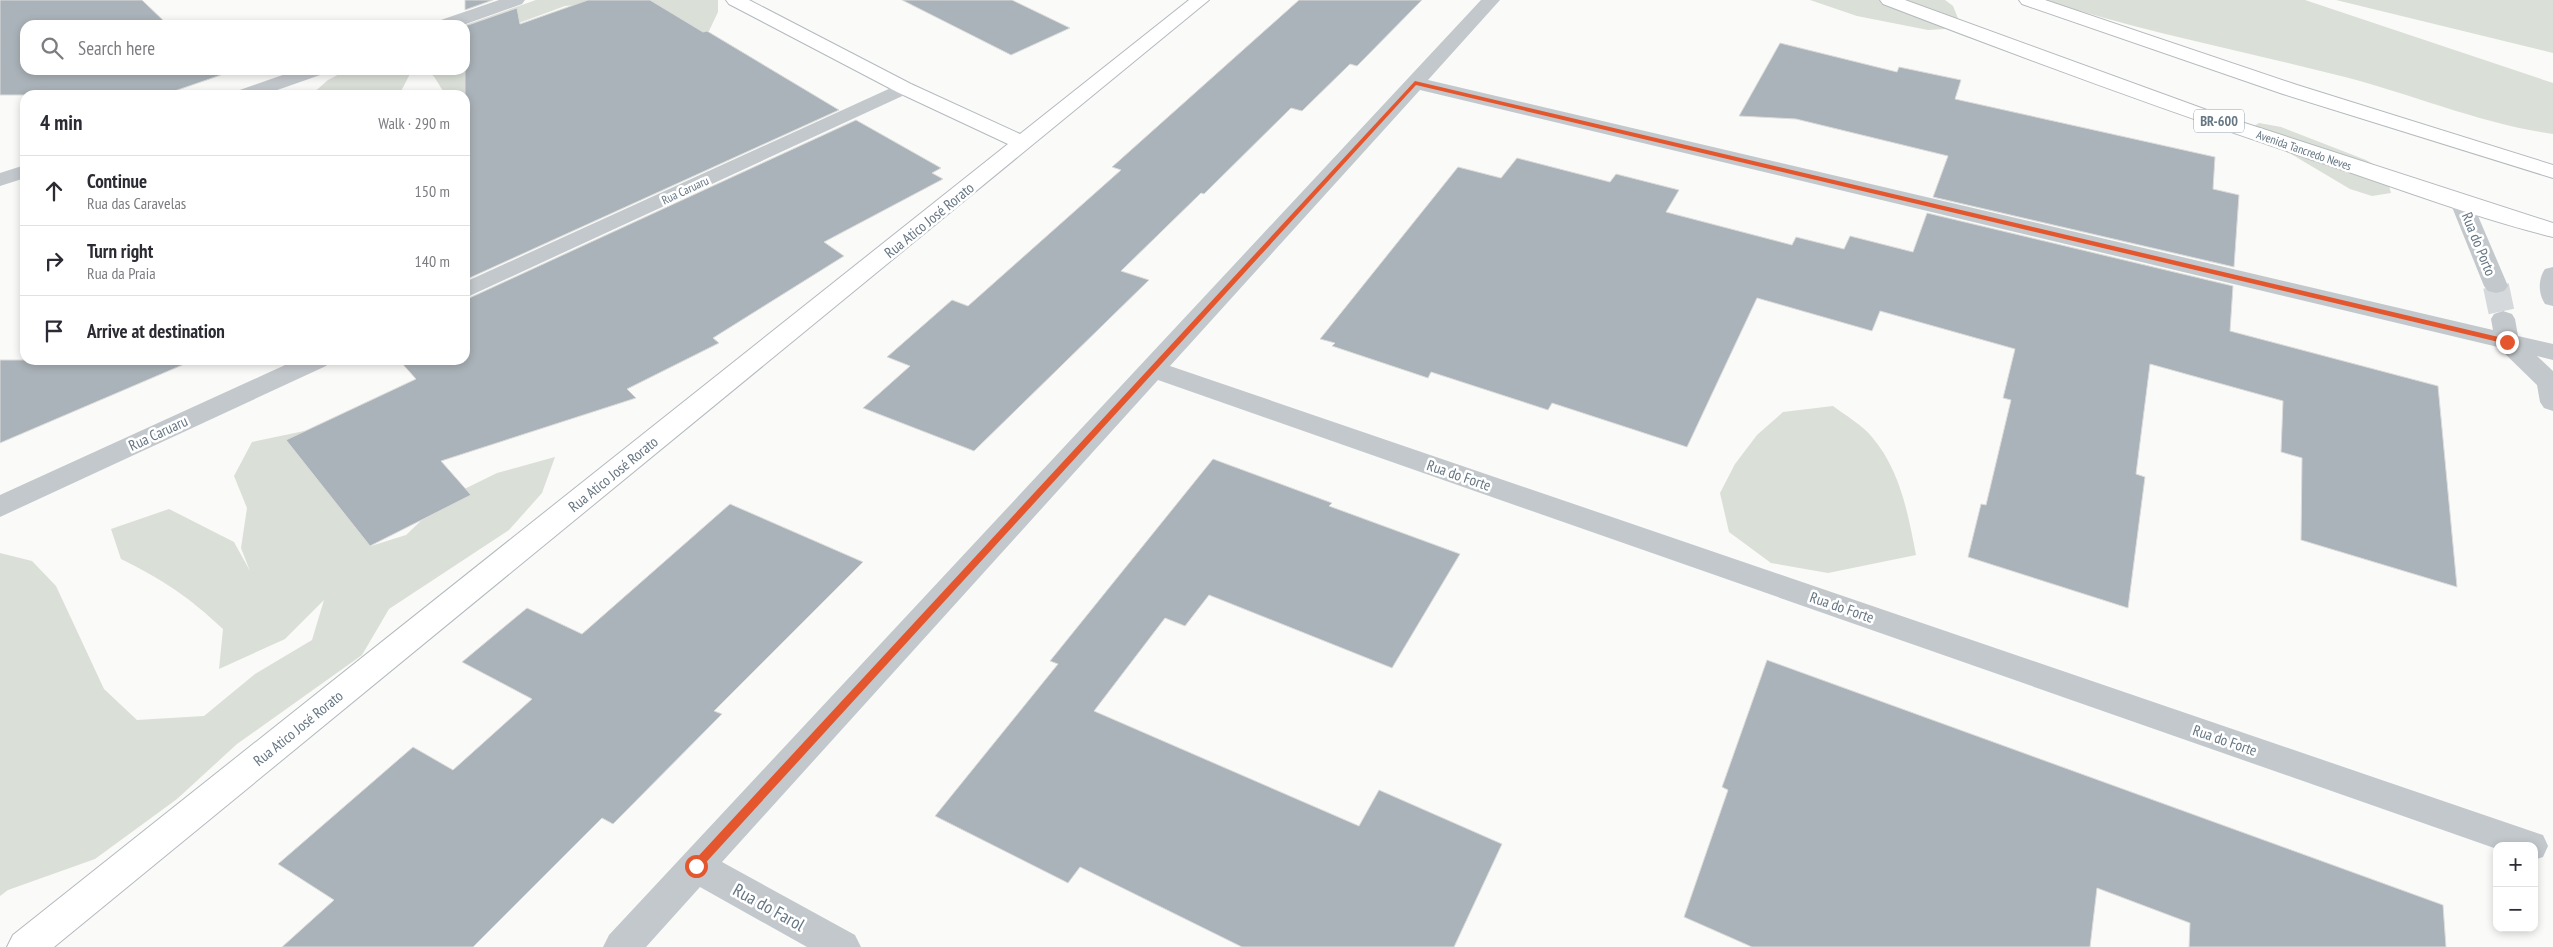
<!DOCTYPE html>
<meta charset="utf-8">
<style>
:root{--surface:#fff;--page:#f2f2f3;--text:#2b2b33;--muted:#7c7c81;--line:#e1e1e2}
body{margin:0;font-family:"PT Sans Narrow",sans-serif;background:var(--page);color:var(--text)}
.controls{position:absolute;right:15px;bottom:15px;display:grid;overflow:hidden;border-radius:10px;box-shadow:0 2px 8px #0003}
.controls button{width:45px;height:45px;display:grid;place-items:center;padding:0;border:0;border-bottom:1px solid var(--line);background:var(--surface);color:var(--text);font:25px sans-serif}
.stop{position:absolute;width:15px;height:15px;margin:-11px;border:4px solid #e4572e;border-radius:50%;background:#fff}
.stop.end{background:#e4572e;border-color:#fff;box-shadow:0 1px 5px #0008}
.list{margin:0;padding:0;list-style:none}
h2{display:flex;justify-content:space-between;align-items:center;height:65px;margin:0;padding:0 20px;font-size:21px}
h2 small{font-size:16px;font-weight:400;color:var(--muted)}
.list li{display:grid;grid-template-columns:32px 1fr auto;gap:15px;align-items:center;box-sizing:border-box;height:70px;padding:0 20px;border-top:1px solid var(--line)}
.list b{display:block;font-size:19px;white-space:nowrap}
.list p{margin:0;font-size:16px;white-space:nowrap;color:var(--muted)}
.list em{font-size:16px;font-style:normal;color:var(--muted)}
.icon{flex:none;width:28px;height:28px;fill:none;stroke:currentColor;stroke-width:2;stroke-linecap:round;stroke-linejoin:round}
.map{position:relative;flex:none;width:2553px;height:947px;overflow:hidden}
.search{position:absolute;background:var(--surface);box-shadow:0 2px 8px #0003;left:20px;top:20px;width:450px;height:55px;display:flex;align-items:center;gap:12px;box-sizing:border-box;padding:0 18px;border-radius:15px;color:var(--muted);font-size:19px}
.panel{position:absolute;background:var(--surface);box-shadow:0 2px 8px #0003;left:20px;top:90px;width:450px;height:275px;border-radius:15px}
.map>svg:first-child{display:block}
.green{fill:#dadfd7}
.building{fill:#aab3b9;stroke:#dcdcda}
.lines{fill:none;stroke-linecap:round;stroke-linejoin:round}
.street-tunnel{stroke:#d5d9db;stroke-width:26;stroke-dasharray:26 13;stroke-linecap:butt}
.secondary-casing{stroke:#b3babf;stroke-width:2}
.primary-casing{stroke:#b5babe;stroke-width:2}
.street{fill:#c3c8cc;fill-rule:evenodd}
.secondary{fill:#fff;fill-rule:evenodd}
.primary{fill:#fff;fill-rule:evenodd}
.route{fill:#e4572e}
.labels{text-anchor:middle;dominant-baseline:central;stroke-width:5;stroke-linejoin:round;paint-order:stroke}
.far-street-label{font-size:12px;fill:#657683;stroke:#fff}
.shield{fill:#fff;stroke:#939fa8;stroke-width:1}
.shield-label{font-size:14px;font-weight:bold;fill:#657683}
.street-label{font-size:15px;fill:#657683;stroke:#fff}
.near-street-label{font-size:18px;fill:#657683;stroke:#fff}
</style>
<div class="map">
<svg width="2553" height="947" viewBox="0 0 2553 947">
<rect width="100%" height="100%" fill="#fafaf8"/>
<g class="green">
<path d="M 536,0 L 718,0 L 718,12 L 709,31 L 692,37 L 585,4 L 565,6 L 465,43 L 465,25 Z"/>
<path d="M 1810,0 L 1945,0 L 1953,6 L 1962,28 L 1928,30 L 1857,16 Z"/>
<path d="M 2044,0 L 2305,0 L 2553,83 L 2553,134 C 2482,124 2414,95 2345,77 C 2244,51 2143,32 2044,0 Z"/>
<path d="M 2336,0 L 2553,0 L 2553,53 Z"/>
<path d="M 347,70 L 412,70 L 399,95 L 311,95 L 328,80 Z"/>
<path d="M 427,70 L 465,70 L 465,95 L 445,93 C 438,85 436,76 427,70 Z"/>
<path d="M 2259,123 L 2281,127 L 2366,160 L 2385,171 L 2391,193 L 2372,196 L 2350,189 L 2249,129 Z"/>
<path d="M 1833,406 C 1845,415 1862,425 1872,437 C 1900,470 1908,513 1916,555 L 1828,573 L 1771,563 L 1729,532 L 1720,493 L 1735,464 L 1757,435 L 1783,412 Z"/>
<path d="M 309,430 L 371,546 L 406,535 L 444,499 L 497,473 L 555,457 L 542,493 L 509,530 L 389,609 L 362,655 L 237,744 L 177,799 L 95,859 L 8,890 L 0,896 L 0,553 L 32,561 L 56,586 L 104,689 L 137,720 L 204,716 L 255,674 L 312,640 L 324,600 L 285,639 L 219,669 L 223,629 C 189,597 162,579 121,559 L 111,529 L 169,509 L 234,542 L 250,571 L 241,548 L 247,508 L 234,476 L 252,442 Z"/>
</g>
<g class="building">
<path d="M 0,0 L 142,0 L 168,25 L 25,25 L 25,70 L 216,70 L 221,75 L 163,95 L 0,95 Z"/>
<path d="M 465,0 L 493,0 L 465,10 Z"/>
<path d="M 588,0 L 650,0 L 703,32 L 707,31 L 839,110 L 465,280 L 465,26 L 517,8 L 520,24 Z"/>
<path d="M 902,0 L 1012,0 L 1070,28 L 1011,55 Z"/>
<path d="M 1299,0 L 1422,0 L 1357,66 L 1350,64 L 1302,111 L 1291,108 L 1204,194 L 1201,193 L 1121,271 L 1149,280 L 974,451 L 863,408 L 910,366 L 887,357 L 952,300 L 968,306 L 1121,170 L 1112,167 Z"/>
<path d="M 1780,43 L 1897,72 L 1899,67 L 1961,80 L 1955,99 L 2215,157 L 2213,189 L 2239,195 L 2234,267 L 1933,197 L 1948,156 L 1796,119 L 1739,116 Z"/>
<path d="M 856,120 L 941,168 L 932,173 L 943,179 L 824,242 L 844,256 L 713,338 L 719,343 L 627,389 L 636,398 L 441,461 L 471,495 L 370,546 L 286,440 L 416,379 L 399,360 L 465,360 L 465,300 Z"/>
<path d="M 1517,158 L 1610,182 L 1616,174 L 1679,190 L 1666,212 L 1792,245 L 1796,237 L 1844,249 L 1850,236 L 1913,252 L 1927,213 L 2233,286 L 2230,331 L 2438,386 L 2457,587 L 2301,540 L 2302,458 L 2281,452 L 2283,401 L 2150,364 L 2136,474 L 2145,477 L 2128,608 L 1968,557 L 1981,504 L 1986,505 L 2011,400 L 2003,398 L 2015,349 L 1880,311 L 1872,331 L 1757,298 L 1687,447 L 1552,403 L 1548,410 L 1431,372 L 1428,378 L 1332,346 L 1335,343 L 1320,339 L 1458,167 L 1501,178 Z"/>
<path d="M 0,360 L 194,360 L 0,443 Z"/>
<path d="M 1213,459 L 1332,503 L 1329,506 L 1460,554 L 1392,668 L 1209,595 L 1185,626 L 1165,618 L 1094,711 L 1359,826 L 1379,790 L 1502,844 L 1454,947 L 1242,947 L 1080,867 L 1068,883 L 935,816 L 1058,664 L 1050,661 Z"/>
<path d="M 730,504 L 863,562 L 714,711 L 722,714 L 613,824 L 602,818 L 473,947 L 282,947 L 334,900 L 278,864 L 413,747 L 453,770 L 532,699 L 462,662 L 527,608 L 582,634 Z"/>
<path d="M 1767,660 L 2443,905 L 2446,947 L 2189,947 L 2190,923 L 2097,888 L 2090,947 L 1752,947 L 1684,917 L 1728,790 L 1722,787 Z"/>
</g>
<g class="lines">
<path class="street-tunnel" d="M 2496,286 L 2503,319"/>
<defs>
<path id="secondary" d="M 726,0 L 749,0 L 911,84 L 1020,134 L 1189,0 L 1209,0 L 54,947 L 7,947 L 13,935 L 1008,144 L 897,92 L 729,4 Z"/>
<g id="primary">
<path d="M 1880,0 L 1905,0 L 2226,117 L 2553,223 L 2553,237 C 2480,219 2408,192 2337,168 C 2184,117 2033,62 1883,4 Z"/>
<path d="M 2019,0 L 2045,0 L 2297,85 L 2553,165 L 2553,178 L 2283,94 L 2022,4 Z"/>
</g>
</defs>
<use href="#secondary" class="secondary-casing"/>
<use href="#primary" class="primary-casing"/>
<g class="street">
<path d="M 499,0 L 525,0 L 522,4 L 463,25 L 436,25 L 438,21 Z"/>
<path d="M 1481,0 L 1500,0 L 1428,80 L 2493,330 L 2491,319 L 2494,314 L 2503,311 L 2512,314 L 2515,319 L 2518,336 L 2553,344 L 2553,360 L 2537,356 L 2553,371 L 2553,411 L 2544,408 L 2540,402 L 2537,385 L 2498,347 L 1420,90 L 1170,366 L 2531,831 L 2543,835 L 2548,846 L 2543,857 L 2534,860 L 2534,846 L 2497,846 L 2497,849 L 1158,380 L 722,862 L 855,935 L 861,947 L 807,947 L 700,887 L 646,947 L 603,947 L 609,935 Z"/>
<path d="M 297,70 L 326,70 L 323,74 L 263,95 L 234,95 L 237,91 Z"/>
<path d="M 904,82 L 911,84 L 914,88 L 911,92 L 465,298 L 465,282 Z"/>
<path d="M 25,165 L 25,178 L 0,186 L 0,173 Z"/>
<path d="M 2461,195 L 2469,197 L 2472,202 L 2508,286 L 2504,291 L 2496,293 L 2488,291 L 2484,286 L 2450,202 L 2453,197 Z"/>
<path d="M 2553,267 L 2553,306 L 2545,304 C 2538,294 2538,279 2545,269 Z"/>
<path d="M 296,360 L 330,360 L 326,366 L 0,517 L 0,495 Z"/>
</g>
<use href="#secondary" class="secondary"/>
<use href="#primary" class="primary"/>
</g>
<path class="route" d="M 1415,81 L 2507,339 L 2511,342 L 2507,344 L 1416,85 L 700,869 L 692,869 L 692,863 Z"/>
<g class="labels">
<g class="far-street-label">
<text transform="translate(2304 150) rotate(19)">Avenida Tancredo Neves</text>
<text transform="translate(685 190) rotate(-25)">Rua Caruaru</text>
</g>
<rect class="shield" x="2194" y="109.5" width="50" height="23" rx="4"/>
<g class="shield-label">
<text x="2219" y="121">BR-600</text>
</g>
<g class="street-label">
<text transform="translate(929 220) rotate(-39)">Rua Atico José Rorato</text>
<text transform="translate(2479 244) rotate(68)">Rua do Porto</text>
<text transform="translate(158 433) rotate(-25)">Rua Caruaru</text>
<text transform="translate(613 474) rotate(-39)">Rua Atico José Rorato</text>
<text transform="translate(1459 475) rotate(19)">Rua do Forte</text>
<text transform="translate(1842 607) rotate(19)">Rua do Forte</text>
<text transform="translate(298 728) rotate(-39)">Rua Atico José Rorato</text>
<text transform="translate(2225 740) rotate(19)">Rua do Forte</text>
</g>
<g class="near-street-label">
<text transform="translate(769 907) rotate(29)">Rua do Farol</text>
</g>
</g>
</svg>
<div class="controls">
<button>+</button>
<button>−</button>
</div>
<div class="stop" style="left:696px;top:866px"></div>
<div class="stop end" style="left:2507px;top:342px"></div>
<div class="search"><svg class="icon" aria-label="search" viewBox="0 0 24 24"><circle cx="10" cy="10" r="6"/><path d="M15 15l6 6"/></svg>Search here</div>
<section class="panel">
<h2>4 min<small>Walk · 290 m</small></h2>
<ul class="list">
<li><svg class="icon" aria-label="ahead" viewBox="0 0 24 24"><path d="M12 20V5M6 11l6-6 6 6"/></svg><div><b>Continue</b><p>Rua das Caravelas</p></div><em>150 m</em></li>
<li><svg class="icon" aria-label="right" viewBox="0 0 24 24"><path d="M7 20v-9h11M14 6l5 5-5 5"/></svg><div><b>Turn right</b><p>Rua da Praia</p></div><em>140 m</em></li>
<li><svg class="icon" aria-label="arrive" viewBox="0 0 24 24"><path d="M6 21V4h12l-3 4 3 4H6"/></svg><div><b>Arrive at destination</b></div></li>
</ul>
</section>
</div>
